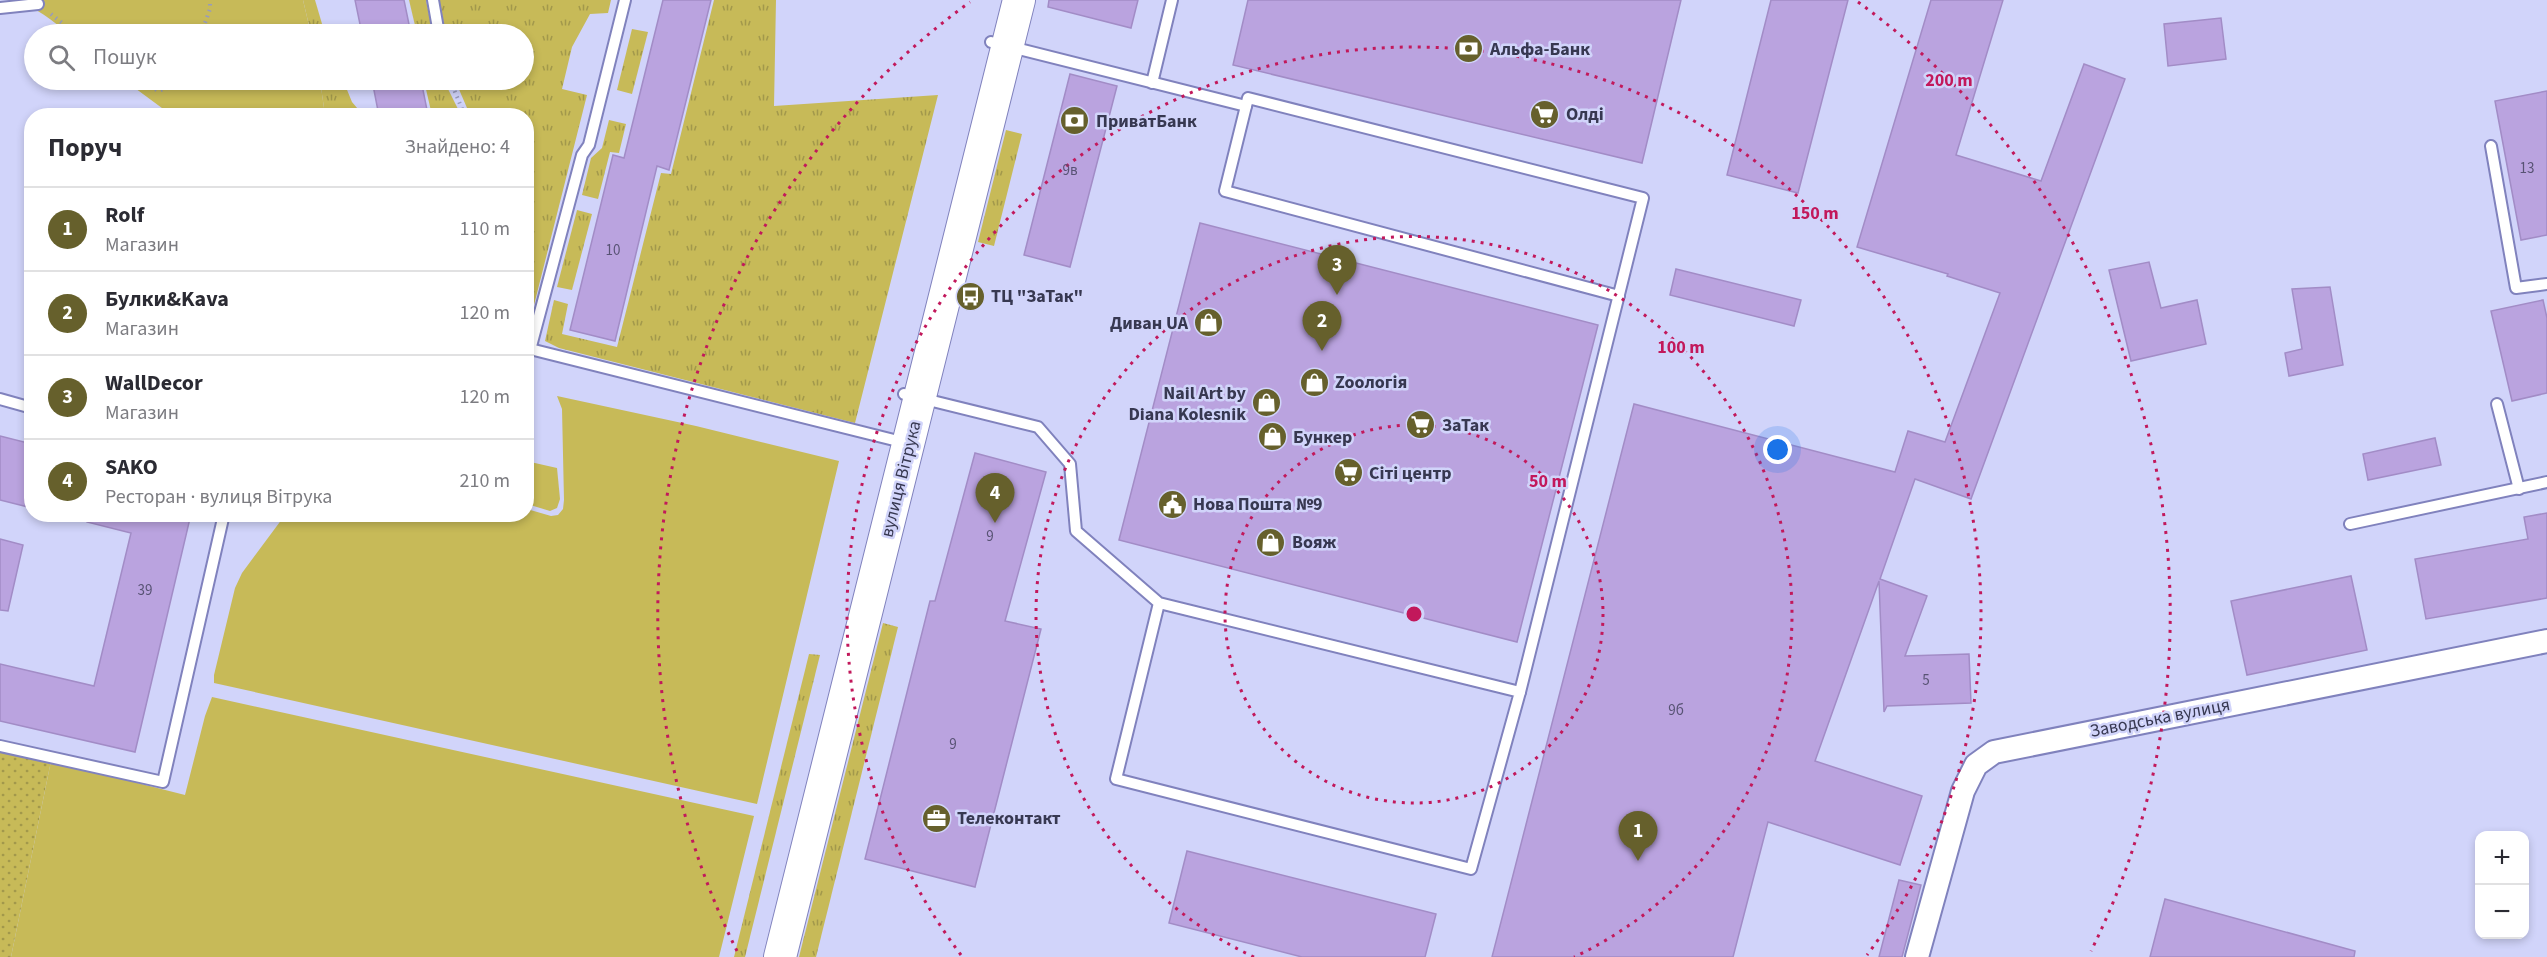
<!DOCTYPE html>
<html lang="uk">
<meta charset="utf-8">
<style>
:root{--surface:#fff;--page:#f7f7f7;--text:#2b2b33;--muted:#7c7c81;--line:#e1e1e2;--accent:#66602c}
body{margin:0;font-family:"Source Sans 3",sans-serif;background:var(--page);color:var(--text)}
.controls{position:absolute;right:18px;bottom:18px;display:grid;overflow:hidden;border-radius:12px;box-shadow:0 3px 9px #0003}
.controls button{width:54px;height:54px;display:grid;place-items:center;padding:0;border:0;border-bottom:2px solid var(--line);background:var(--surface);color:var(--text);font:30px sans-serif}
.you{position:absolute;left:1778px;top:450px;width:21px;height:21px;margin:-15px;border:4px solid #fff;border-radius:50%;background:#1a73e8;box-shadow:0 0 0 9px #1a73e833}
.badge{display:grid;place-items:center;width:39px;height:39px;border-radius:50%;background:var(--accent);color:#fff;font-size:20px;font-weight:700}
.pin{position:absolute;translate:-50% -50px;filter:drop-shadow(0 2px 3px #0008)}
.pin::after{content:'';position:absolute;top:32px;width:21px;height:18px;background:inherit;clip-path:polygon(0 0,100% 0,50% 100%)}
.list{margin:0;padding:0;list-style:none}
h2{display:flex;justify-content:space-between;align-items:center;height:78px;margin:0;padding:0 24px;font-size:26px}
h2 small{font-size:20px;font-weight:400;color:var(--muted)}
.list li{display:grid;grid-template-columns:39px 1fr auto;gap:18px;align-items:center;box-sizing:border-box;height:84px;padding:0 24px;border-top:2px solid var(--line)}
.list b{display:block;font-size:22px;white-space:nowrap}
.list p{margin:0;font-size:20px;white-space:nowrap;color:var(--muted)}
.list em{font-size:20px;font-style:normal;color:var(--muted)}
.icon{flex:none;width:33px;height:33px;fill:none;stroke:currentColor;stroke-width:2;stroke-linecap:round;stroke-linejoin:round}
.map{position:relative;flex:none;width:2547px;height:957px;overflow:hidden}
.search{position:absolute;background:var(--surface);box-shadow:0 3px 9px #0003;left:24px;top:24px;width:510px;height:66px;display:flex;align-items:center;gap:15px;box-sizing:border-box;padding:0 21px;border-radius:33px;color:var(--muted);font-size:22px}
.panel{position:absolute;background:var(--surface);box-shadow:0 3px 9px #0003;left:24px;top:108px;width:510px;height:414px;border-radius:24px}
.map>svg:first-child{display:block}
.grass{fill:url(#grass-tufts)}
.park{fill:url(#park-dots)}
.garden{fill:#c7ba58}
.building{fill:#baa3df;stroke:#a28cc6;stroke-width:1.5}
.lines{fill:none;stroke-linecap:round;stroke-linejoin:round}
.service-casing{stroke:#8082bd;stroke-width:14}
.minor-casing{stroke:#8082bd;stroke-width:26}
.secondary-casing{stroke:#8082bd;stroke-width:34}
.path{stroke:#989bbc;stroke-width:4;stroke-dasharray:1.5 4.5;stroke-linecap:butt}
.service{stroke:#fff;stroke-width:10}
.minor{stroke:#fff;stroke-width:22}
.secondary{stroke:#fff;stroke-width:32}
.ring{fill:none;stroke:#c2185b;stroke-width:3;stroke-dasharray:3 6}
.labels{text-anchor:middle;dominant-baseline:central;stroke-width:5;stroke-linejoin:round;paint-order:stroke}
.number-label{font-size:15px;fill:#585374}
.poi-label{font-size:18px;font-weight:bold;fill:#373851;stroke:#d1d4fa;text-anchor:start}
.street-label{font-size:18px;fill:#373851;stroke:#d1d4fa}
.centre{fill:#c2185b;stroke:#d1d4fa;stroke-width:3}
.ring-label{font-size:18px;text-anchor:middle;font-weight:bold;fill:#c2185b;stroke:#d1d4fa;stroke-width:5;stroke-linejoin:round;paint-order:stroke}
</style>
<div class="map">
<svg width="2547" height="957" viewBox="0 0 2547 957">
<defs>
<pattern id="grass-tufts" width="24" height="20" patternUnits="userSpaceOnUse" patternTransform="scale(1.5)"><rect width="24" height="20" fill="#c7ba58"/><path d="M3 7l-1-3M5 7V3M7 7l1-3M15 17l-1-3M17 17v-4M19 17l1-3" fill="none" stroke="#a2984b"/></pattern>
<pattern id="park-dots" width="8" height="8" patternUnits="userSpaceOnUse" patternTransform="scale(1.5)"><rect width="8" height="8" fill="#c7ba58"/><path d="M2 2h.1M6 6h.1" fill="none" stroke="#a2984b" stroke-width="1.8" stroke-linecap="round"/></pattern>
</defs>
<rect width="100%" height="100%" fill="#d1d4fa"/>
<g class="grass">
<path d="M 303,0 L 315,0 L 325,34 L 311,34 Z"/>
<path d="M 409,0 L 426,0 L 433,34 L 417,34 Z"/>
<path d="M 439,0 L 611,0 L 608,13 L 590,14 L 572,47 L 562,89 L 587,95 L 532,313 L 527,323 L 526,116 L 470,115 L 455,80 L 524,80 L 524,34 L 446,34 Z"/>
<path d="M 714,0 L 776,0 L 774,106 L 938,95 L 855,423 L 559,348 L 545,341 L 554,300 L 568,304 L 562,334 L 617,347 L 661,173 L 671,174 Z"/>
<path d="M 632,29 L 648,32 L 632,94 L 617,90 Z"/>
<path d="M 320,80 L 343,80 L 352,102 L 363,115 L 325,115 Z"/>
<path d="M 444,81 L 461,115 L 411,115 L 431,111 L 425,85 Z"/>
<path d="M 609,120 L 626,124 L 619,153 L 610,152 L 598,199 L 582,195 L 591,158 L 602,148 Z"/>
<path d="M 1006,130 L 1022,134 L 994,246 L 978,242 Z"/>
<path d="M 577,210 L 592,214 L 572,290 L 557,287 Z"/>
<path d="M 883,623 L 898,627 L 816,957 L 799,957 Z"/>
<path d="M 809,654 L 820,655 L 745,957 L 734,957 Z"/>
</g>
<path class="park" d="M 0,749 L 51,761 L 11,957 L 0,957 Z"/>
<g class="garden">
<path d="M 7,0 L 303,0 L 311,34 L 69,34 C 49,18 33,4 7,0 Z"/>
<path d="M 124,80 L 320,80 L 325,115 L 166,115 L 166,111 Z"/>
<path d="M 557,396 L 696,426 L 839,461 L 757,804 L 214,683 L 214,675 L 235,588 L 242,573 L 285,515 L 526,514 L 527,509 L 551,516 L 558,515 L 563,509 L 564,500 L 562,409 Z"/>
<path d="M 526,461 L 557,468 L 560,499 L 557,508 L 550,511 L 527,504 Z"/>
<path d="M 212,697 L 754,816 L 719,957 L 11,957 L 51,761 L 185,795 L 205,716 Z"/>
</g>
<g class="building">
<path d="M 355,0 L 404,0 L 411,34 L 362,34 Z"/>
<path d="M 663,0 L 711,0 L 669,170 L 657,166 L 615,341 L 570,330 L 613,155 L 624,158 Z"/>
<path d="M 1049,0 L 1138,0 L 1131,28 L 1048,7 Z"/>
<path d="M 1248,0 L 1681,0 L 1642,163 L 1233,65 Z"/>
<path d="M 1771,0 L 1848,0 L 1798,193 L 1727,175 Z"/>
<path d="M 1931,0 L 2003,0 L 1956,155 L 2041,181 L 2084,64 L 2125,79 L 1971,499 L 1915,479 L 1880,579 L 1927,596 L 1905,656 L 1969,654 L 1971,703 L 1887,706 L 1884,712 L 1879,581 L 1815,761 L 1922,796 L 1900,865 L 1768,822 L 1733,957 L 1492,957 L 1634,404 L 1895,472 L 1908,431 L 1945,442 L 2000,293 L 1947,276 L 1948,274 L 1857,247 Z"/>
<path d="M 2221,18 L 2226,59 L 2168,66 L 2164,24 Z"/>
<path d="M 1070,74 L 1117,86 L 1070,267 L 1024,255 Z"/>
<path d="M 372,80 L 421,80 L 427,110 L 399,116 L 379,116 Z"/>
<path d="M 2547,91 L 2547,235 L 2521,240 L 2495,101 Z"/>
<path d="M 1200,223 L 1598,325 L 1517,642 L 1119,540 Z"/>
<path d="M 2149,262 L 2161,308 L 2197,300 L 2206,344 L 2131,361 L 2109,270 Z"/>
<path d="M 1676,269 L 1801,300 L 1794,326 L 1670,295 Z"/>
<path d="M 2330,287 L 2343,365 L 2289,376 L 2285,353 L 2302,349 L 2292,289 Z"/>
<path d="M 2543,300 L 2547,318 L 2547,393 L 2512,401 L 2491,311 Z"/>
<path d="M 0,436 L 32,444 L 32,508 L 0,500 Z"/>
<path d="M 2435,438 L 2441,465 L 2368,480 L 2363,454 Z"/>
<path d="M 975,453 L 1046,472 L 1005,621 L 1041,629 L 975,887 L 865,859 L 930,601 L 935,601 Z"/>
<path d="M 2547,513 L 2547,598 L 2426,619 L 2415,559 L 2528,539 L 2524,517 Z"/>
<path d="M 88,514 L 191,514 L 135,752 L 0,721 L 0,664 L 94,686 L 131,533 L 87,522 Z"/>
<path d="M 0,539 L 23,545 L 8,611 L 0,610 Z"/>
<path d="M 2351,576 L 2367,650 L 2247,675 L 2231,601 Z"/>
<path d="M 1187,851 L 1436,914 L 1425,957 L 1302,957 L 1169,923 Z"/>
<path d="M 1899,880 L 1921,885 L 1902,957 L 1879,957 Z"/>
<path d="M 2165,899 L 2355,951 L 2354,957 L 2150,957 Z"/>
</g>
<g class="lines">
<defs>
<g id="service">
<path d="M 433,0 L 439,34"/>
<path d="M 0,8 L 38,4"/>
<path d="M 991,42 L 1246,106"/>
<path d="M 1152,83 L 1172,0"/>
<path d="M 2491,146 L 2516,288 L 2547,284"/>
<path d="M 526,348 L 906,443"/>
<path d="M 530,350 L 582,155 L 589,145 L 625,0"/>
<path d="M 904,394 L 1038,427 L 1070,464 L 1076,531 L 1159,603 L 1520,692 L 1471,869 L 1116,779 L 1159,603"/>
<path d="M 0,399 L 32,408"/>
<path d="M 2497,404 L 2519,489"/>
<path d="M 2350,524 L 2547,482"/>
<path d="M 1520,692 L 1643,198 L 1248,98 L 1225,191 L 1619,296"/>
<path d="M 0,746 L 163,782 L 224,514"/>
</g>
<path id="minor" d="M 1917,957 L 1963,791 L 1976,765 L 1994,752 L 2547,641"/>
<path id="secondary" d="M 780,957 L 1019,0"/>
</defs>
<use href="#service" class="service-casing"/>
<use href="#minor" class="minor-casing"/>
<use href="#secondary" class="secondary-casing"/>
<g class="path">
<path d="M 51,14 L 76,34"/>
<path d="M 201,34 L 210,9 L 210,0"/>
<path d="M 140,80 L 158,91 L 193,80"/>
<path d="M 450,80 L 465,116"/>
<path d="M 161,88 L 171,80"/>
</g>
<use href="#service" class="service"/>
<use href="#minor" class="minor"/>
<use href="#secondary" class="secondary"/>
</g>
<g class="ring">
<circle cx="1414" cy="614" r="189"/>
<path d="M1254 957A378 378 0 1 1 1574 957"/>
<path d="M961 955A567 567 0 1 1 1867 955"/>
<path d="M737 951A756 756 0 0 1 970 2M1858 2A756 756 0 0 1 2091 951"/>
</g>
<defs>
<symbol id="bank-disc" viewBox="-11 -11 22 22"><circle r="9.5" fill="#66602c" stroke="#d1d4fa"/><path d="M-6-4H6V4H-6ZM0-2.3a2.3 2.3 0 1 0 0 4.6a2.3 2.3 0 1 0 0-4.6Z" fill="#fff"/></symbol>
<symbol id="supermarket-disc" viewBox="-11 -11 22 22"><circle r="9.5" fill="#66602c" stroke="#d1d4fa"/><path d="M-6-5.5h2.5l.6 2H6L4.5 2H-2.5L-4.4-4H-6ZM-1.5 3.2a1.3 1.3 0 1 0 .1 0ZM3 3.2a1.3 1.3 0 1 0 .1 0Z" fill="#fff"/></symbol>
<symbol id="bus-disc" viewBox="-11 -11 22 22"><circle r="9.5" fill="#66602c" stroke="#d1d4fa"/><path d="M-5-6H5V4H4V6H2V4H-2V6H-4V4H-5ZM-3.5-4V0h7V-4ZM-3.5 1.2v1.5H-2V1.2ZM2 1.2v1.5H3.5V1.2Z" fill="#fff"/></symbol>
<symbol id="shop-disc" viewBox="-11 -11 22 22"><circle r="9.5" fill="#66602c" stroke="#d1d4fa"/><path d="M-5-2.5h2.3a2.7 3.5 0 0 1 5.4 0H5L5.5 6h-11ZM-1.5-2.5h3a1.5 2.3 0 0 0-3 0Z" fill="#fff"/></symbol>
<symbol id="civic-disc" viewBox="-11 -11 22 22"><circle r="9.5" fill="#66602c" stroke="#d1d4fa"/><path d="M-.6-6.5H3V-4.5H.6V-3L4-1V1h2V6H-6V1h2V-1L-.6-3ZM-1.2 2.5V6h2.4V2.5Z" fill="#fff"/></symbol>
<symbol id="office-disc" viewBox="-11 -11 22 22"><circle r="9.5" fill="#66602c" stroke="#d1d4fa"/><path d="M-6-3h4V-5.5h4V-3h4V5H-6ZM-1-4.5V-3h2v-1.5ZM-6 0V1H6V0Z" fill="#fff"/></symbol>
</defs>
<g fill-rule="evenodd">
<use href="#bank-disc" x="1452" y="32" width="33" height="33"/>
<use href="#supermarket-disc" x="1528" y="98" width="33" height="33"/>
<use href="#bank-disc" x="1058" y="104" width="33" height="33"/>
<use href="#bus-disc" x="954" y="280" width="33" height="33"/>
<use href="#shop-disc" x="1192" y="306" width="33" height="33"/>
<use href="#shop-disc" x="1298" y="366" width="33" height="33"/>
<use href="#shop-disc" x="1250" y="386" width="33" height="33"/>
<use href="#supermarket-disc" x="1404" y="408" width="33" height="33"/>
<use href="#shop-disc" x="1256" y="420" width="33" height="33"/>
<use href="#supermarket-disc" x="1332" y="456" width="33" height="33"/>
<use href="#civic-disc" x="1156" y="488" width="33" height="33"/>
<use href="#shop-disc" x="1254" y="526" width="33" height="33"/>
<use href="#office-disc" x="920" y="802" width="33" height="33"/>
</g>
<g class="labels">
<g class="number-label">
<text x="2527" y="168">13</text>
<text x="1070" y="170">9в</text>
<text x="613" y="250">10</text>
<text x="990" y="536">9</text>
<text x="145" y="590">39</text>
<text x="1926" y="680">5</text>
<text x="1676" y="710">9б</text>
<text x="953" y="744">9</text>
</g>
<g class="poi-label">
<text x="1490" y="49">Альфа-Банк</text>
<text x="1566" y="114">Олді</text>
<text x="1096" y="121">ПриватБанк</text>
<text x="991" y="296">ТЦ "ЗаТак"</text>
<text x="1188" y="323" text-anchor="end">Диван UA</text>
<text x="1335" y="382">Zooлогія</text>
<text x="1246" y="393" text-anchor="end">Nail Art by<tspan x="1246" dy="21">Diana Kolesnik</tspan></text>
<text x="1442" y="425">ЗаТак</text>
<text x="1293" y="437">Бункер</text>
<text x="1369" y="473">Сіті центр</text>
<text x="1193" y="504">Нова Пошта №9</text>
<text x="1292" y="542">Вояж</text>
<text x="957" y="818">Телеконтакт</text>
</g>
<g class="street-label">
<text transform="translate(901 479) rotate(-76)">вулиця Вітрука</text>
<text transform="translate(2160 718) rotate(-11)">Заводська вулиця</text>
</g>
</g>
<circle cx="1414" cy="614" r="9" class="centre"/>
<g class="ring-label">
<text x="1949" y="86">200 m</text>
<text x="1815" y="219">150 m</text>
<text x="1681" y="353">100 m</text>
<text x="1548" y="487">50 m</text>
</g>
</svg>
<div class="controls">
<button>+</button>
<button>−</button>
</div>
<div class="you"></div>
<div class="pin badge" style="left:1638px;top:861px">1</div>
<div class="pin badge" style="left:1322px;top:351px">2</div>
<div class="pin badge" style="left:1337px;top:295px">3</div>
<div class="pin badge" style="left:995px;top:523px">4</div>
<div class="search"><svg class="icon" aria-label="search" viewBox="0 0 24 24"><circle cx="10" cy="10" r="6"/><path d="M15 15l6 6"/></svg>Пошук</div>
<section class="panel">
<h2>Поруч<small>Знайдено: 4</small></h2>
<ul class="list">
<li><span class="badge">1</span><div><b>Rolf</b><p>Магазин</p></div><em>110 m</em></li>
<li><span class="badge">2</span><div><b>Булки&amp;Kava</b><p>Магазин</p></div><em>120 m</em></li>
<li><span class="badge">3</span><div><b>WallDecor</b><p>Магазин</p></div><em>120 m</em></li>
<li><span class="badge">4</span><div><b>SAKO</b><p>Ресторан · вулиця Вітрука</p></div><em>210 m</em></li>
</ul>
</section>
</div>
